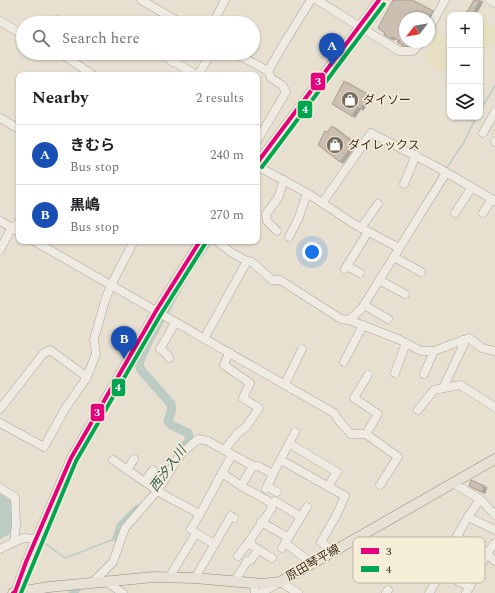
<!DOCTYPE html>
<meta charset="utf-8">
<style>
:root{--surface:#fff;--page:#f6f6f6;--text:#202124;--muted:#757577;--line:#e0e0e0;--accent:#786c5e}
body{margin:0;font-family:Spectral,"Noto Sans JP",serif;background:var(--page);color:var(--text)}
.controls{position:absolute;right:12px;top:12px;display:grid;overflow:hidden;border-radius:8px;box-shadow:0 1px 3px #0004}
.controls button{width:36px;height:36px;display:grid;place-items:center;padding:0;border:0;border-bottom:1px solid var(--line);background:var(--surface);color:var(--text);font:20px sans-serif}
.compass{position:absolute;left:399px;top:12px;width:36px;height:36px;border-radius:50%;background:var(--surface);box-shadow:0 1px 3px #0004;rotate:239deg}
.you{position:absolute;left:312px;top:252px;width:14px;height:14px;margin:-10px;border:3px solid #fff;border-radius:50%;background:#1a73e8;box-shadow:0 0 0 6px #1a73e833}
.badge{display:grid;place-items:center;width:26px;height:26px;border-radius:50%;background:var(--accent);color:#fff;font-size:13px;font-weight:700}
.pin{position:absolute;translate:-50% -33px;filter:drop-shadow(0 1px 2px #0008)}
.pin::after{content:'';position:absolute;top:21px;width:14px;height:12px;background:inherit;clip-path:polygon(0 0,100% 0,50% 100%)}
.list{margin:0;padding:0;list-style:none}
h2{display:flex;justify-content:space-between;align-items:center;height:52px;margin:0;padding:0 16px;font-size:17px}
h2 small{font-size:13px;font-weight:400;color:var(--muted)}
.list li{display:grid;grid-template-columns:26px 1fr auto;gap:12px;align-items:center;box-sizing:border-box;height:60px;padding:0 16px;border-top:1px solid var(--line)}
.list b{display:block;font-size:15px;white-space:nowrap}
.list p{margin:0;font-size:13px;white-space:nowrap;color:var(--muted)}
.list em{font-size:13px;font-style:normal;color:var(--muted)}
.icon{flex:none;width:22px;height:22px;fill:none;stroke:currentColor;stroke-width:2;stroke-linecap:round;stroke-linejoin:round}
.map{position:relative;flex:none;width:495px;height:593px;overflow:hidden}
.search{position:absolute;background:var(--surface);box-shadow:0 1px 3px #0004;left:16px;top:16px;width:244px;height:44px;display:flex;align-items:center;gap:10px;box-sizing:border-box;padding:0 14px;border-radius:22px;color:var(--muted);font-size:15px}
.panel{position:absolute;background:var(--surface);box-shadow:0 1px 3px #0004;left:16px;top:72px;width:244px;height:172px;border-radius:8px}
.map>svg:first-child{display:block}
.farmland{fill:#e6dfc2}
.water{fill:#bcccc2}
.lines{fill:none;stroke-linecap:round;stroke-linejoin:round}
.stream{stroke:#bcccc2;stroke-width:1.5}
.river{stroke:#bcccc2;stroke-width:9}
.building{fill:#cbbfb2;stroke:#a89c90;filter:url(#shadow)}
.minor-casing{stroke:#ada599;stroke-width:9}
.major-casing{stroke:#928b80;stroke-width:11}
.minor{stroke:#efebe3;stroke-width:8}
.major{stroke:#e6e1d4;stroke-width:10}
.bus-1-casing{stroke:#f7eed8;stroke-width:7}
.bus-2-casing{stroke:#f7eed8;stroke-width:7}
.bus-1{stroke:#e5007d;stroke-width:4}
.bus-2{stroke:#00a651;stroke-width:4}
.labels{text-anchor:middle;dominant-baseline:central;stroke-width:3;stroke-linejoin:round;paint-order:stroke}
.poi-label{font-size:12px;fill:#3d2e20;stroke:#f7eed8;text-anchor:start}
.street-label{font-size:12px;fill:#3d2e20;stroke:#f7eed8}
.water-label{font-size:13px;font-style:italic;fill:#2f5d5a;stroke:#f7eed8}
.key{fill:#f7eed8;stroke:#bfb4a1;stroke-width:1}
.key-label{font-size:11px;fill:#3d2e20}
.line-badge{stroke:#f7eed8;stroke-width:1.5}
.badge-label{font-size:11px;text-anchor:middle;font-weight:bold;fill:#fff}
</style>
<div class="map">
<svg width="495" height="593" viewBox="0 0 495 593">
<defs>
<filter id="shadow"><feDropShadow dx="3" dy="1.5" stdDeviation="0" flood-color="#0004"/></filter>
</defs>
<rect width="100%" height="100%" fill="#e7e0d1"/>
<g class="farmland">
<path d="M 484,20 L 495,26 L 495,42 L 489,52 L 480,47 L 480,27 Z"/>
<path d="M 437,31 L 450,38 L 450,67 L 447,76 L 423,58 Z"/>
</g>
<path class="water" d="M 0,493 L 12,501 L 12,530 L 10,534 L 0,539 Z"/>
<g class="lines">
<g class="stream">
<path d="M 480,110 L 495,86"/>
<path d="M 446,169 L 464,142 L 476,117"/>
<path d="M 39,539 L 65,558 L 117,538"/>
</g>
<g class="river">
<path d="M 178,454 L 190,440 L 188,433 L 171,425 L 168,421 L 172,409 L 171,404 L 141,370 L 139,363 L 149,340 L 187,270 L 208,241"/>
<path d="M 117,538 L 121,526 L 138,509"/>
<path d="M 73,593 L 77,587"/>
</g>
</g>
<g class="building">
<path d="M 393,0 L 412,0 L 433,11 L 429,18 L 405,18 L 405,42 L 414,42 L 411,46 L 403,46 L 397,42 L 400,41 L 392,37 L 391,39 L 384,35 L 385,33 L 378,28 Z"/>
<path d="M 474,0 L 480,0 L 472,15 L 465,15 Z"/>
<path d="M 344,81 L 369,95 L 360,109 L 358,107 L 352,116 L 332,104 Z"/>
<path d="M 332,126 L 354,143 L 340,162 L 318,145 L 325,131 L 327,132 Z"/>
<path d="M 471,480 L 484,486 L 482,492 L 469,486 Z"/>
</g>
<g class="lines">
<defs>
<g id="minor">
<path d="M 141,0 L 181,23"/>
<path d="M 317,0 L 399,51 L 413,51 L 422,42"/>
<path d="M 490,0 L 495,3"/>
<path d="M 0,21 L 23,35"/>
<path d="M 54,23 L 56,19"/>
<path d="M 213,23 L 225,0"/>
<path d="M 429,29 L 445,0"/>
<path d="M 60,53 L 93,75"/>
<path d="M 160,53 L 196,75"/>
<path d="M 235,53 L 268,71 L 271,78 L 282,85 L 286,92 L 257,141"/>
<path d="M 172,62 L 177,53"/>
<path d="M 268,71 L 286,40 L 311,0"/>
<path d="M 198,75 L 211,53"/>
<path d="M 0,118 L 19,129"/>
<path d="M 483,133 L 495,112"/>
<path d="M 495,141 L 495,142"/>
<path d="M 257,163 L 379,0"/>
<path d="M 257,166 L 307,193 L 354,224 L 399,248"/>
<path d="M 404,184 L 416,155"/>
<path d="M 323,202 L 371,133 L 437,167 L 495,201"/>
<path d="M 455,213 L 472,187"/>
<path d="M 483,213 L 492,199"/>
<path d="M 0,221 L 19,232"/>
<path d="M 361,228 L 378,204"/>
<path d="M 277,231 L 267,221 L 266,214 L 278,198 L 284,180"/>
<path d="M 289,237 L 299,217 L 307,193"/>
<path d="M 34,241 L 334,413 L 340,422 L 351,434 L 366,434 L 398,457 L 380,485"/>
<path d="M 217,241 L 232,253 L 247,261"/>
<path d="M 0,250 L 12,227 L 16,226 L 19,222"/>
<path d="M 394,257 L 421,272"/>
<path d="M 347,266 L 360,273"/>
<path d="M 345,269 L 368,232"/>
<path d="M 379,280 L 405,294"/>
<path d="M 364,305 L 388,319"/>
<path d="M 349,320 L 362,308 L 446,173"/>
<path d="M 204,339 L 247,261 L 252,262 L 272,280 L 280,280 L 341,319 L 349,320 L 398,339 L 421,351 L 434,351 L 469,338 L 482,348 L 495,351"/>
<path d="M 169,358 L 167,354 L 160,349 L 175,323"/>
<path d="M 344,362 L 363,325"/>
<path d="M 395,373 L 406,343"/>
<path d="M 424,374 L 434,351"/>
<path d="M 283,384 L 287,380 L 302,349"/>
<path d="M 443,388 L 464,344 L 463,340"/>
<path d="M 0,409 L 43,354 L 50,350 L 87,377"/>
<path d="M 418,410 L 434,390 L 460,385 L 495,407"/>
<path d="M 0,423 L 44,447 L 65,409 L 87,377 L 96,354 L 94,339 L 105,301 L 111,285 L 134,241"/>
<path d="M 366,434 L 378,414 L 354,398 L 368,375"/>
<path d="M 290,444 L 337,472 L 328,486"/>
<path d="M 224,450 L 253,466 L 258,466 L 273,474 L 266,489"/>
<path d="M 113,460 L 164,495 L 200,514 L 191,529"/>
<path d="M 281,460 L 345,496 L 337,514 L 321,542 L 334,552"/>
<path d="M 253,466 L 241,486 L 270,502 L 272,508 L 250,540 L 251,545 L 272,558"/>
<path d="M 127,470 L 134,459"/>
<path d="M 222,473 L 232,455"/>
<path d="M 273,474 L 295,432"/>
<path d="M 145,481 L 153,470"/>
<path d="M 453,483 L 480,499 L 495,515"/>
<path d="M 267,486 L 277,492"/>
<path d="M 0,488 L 15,497 L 16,525 L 14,542 L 24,538 L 36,539"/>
<path d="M 275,501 L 301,517"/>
<path d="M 200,514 L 222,473 L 241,486"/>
<path d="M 468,517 L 480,499"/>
<path d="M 261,522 L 284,535"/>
<path d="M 457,537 L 487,553 L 477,573 L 444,558 L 468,517 L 495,530"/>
<path d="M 285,543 L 313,564"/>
<path d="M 495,543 L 487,553 L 490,557 L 495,561"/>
<path d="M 282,548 L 307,507"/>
<path d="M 0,549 L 14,542"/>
<path d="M 238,556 L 247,544 L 251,542"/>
<path d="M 170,576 L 196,533 L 214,544"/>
<path d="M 195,578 L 231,516 L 234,518"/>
<path d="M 105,581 L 123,593"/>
<path d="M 235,581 L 247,561 L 251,560 L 258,550"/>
<path d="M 92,583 L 113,562 L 125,528 L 158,490 L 180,455 L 198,439 L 208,441 L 224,450 L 238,433 L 246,427 L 259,408 L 243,398 L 250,383 L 224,365 L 229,353"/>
<path d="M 254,583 L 255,593"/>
<path d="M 15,592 L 26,562 L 71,458 L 156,311 L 200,241"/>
<path d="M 261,593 L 280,582 L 298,593"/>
<path d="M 386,593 L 388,590"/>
<path d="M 429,593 L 441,573 L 470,587"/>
<path d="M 466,593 L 477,573"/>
</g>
<path id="major" d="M 13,593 L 49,587 L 154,577 L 195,578 L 263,584 L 280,582 L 495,459"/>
</defs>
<use href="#minor" class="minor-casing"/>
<use href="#major" class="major-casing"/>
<use href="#minor" class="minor"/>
<use href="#major" class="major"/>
<defs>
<g id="bus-1">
<path d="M 257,163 L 379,0"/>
<path d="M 13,593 L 15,592 L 26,562 L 71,458 L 156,311 L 200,241"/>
</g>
<g id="bus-2">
<path d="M 262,167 L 384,4"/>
<path d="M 21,593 L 76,461 L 161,314 L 205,244"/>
</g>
</defs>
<use href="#bus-1" class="bus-1-casing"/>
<use href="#bus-2" class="bus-2-casing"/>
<use href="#bus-1" class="bus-1"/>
<use href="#bus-2" class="bus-2"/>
</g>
<defs>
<symbol id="shop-disc" viewBox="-11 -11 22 22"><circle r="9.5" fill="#786c5e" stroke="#f7eed8"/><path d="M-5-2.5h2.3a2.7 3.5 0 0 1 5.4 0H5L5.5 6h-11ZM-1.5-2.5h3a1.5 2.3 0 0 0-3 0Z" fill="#fff"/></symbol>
</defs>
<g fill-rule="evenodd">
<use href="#shop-disc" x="340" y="90" width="20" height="20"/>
<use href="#shop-disc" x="325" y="135" width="20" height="20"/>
</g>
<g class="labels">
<g class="poi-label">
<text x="363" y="100">ダイソー</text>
<text x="348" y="145">ダイレックス</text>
</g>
<g class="street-label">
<text transform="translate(313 563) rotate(-30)">原田琴平線</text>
</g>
<g class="water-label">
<text transform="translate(168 469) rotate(-54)">西汐入川</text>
</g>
</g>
<rect x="353" y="537" width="132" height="46" rx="6" class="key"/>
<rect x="361" y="548" width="18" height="6" fill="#e5007d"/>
<rect x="361" y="566" width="18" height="6" fill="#00a651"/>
<g class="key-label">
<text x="386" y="555">3</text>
<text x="386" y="573">4</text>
</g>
<g class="line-badge">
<rect x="310" y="72" width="16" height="19" rx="4" fill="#e5007d"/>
<rect x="297" y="100" width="16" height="19" rx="4" fill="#00a651"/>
<rect x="111" y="378" width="15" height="19" rx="4" fill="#00a651"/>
<rect x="90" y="403" width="15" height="19" rx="4" fill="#e5007d"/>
</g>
<g class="badge-label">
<text x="318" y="85">3</text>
<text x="305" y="113">4</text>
<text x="118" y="391">4</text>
<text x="97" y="416">3</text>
</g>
</svg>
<div class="controls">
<button>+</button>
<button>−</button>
<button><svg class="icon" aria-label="layers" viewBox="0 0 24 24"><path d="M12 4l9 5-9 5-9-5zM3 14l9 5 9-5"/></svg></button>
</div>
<svg class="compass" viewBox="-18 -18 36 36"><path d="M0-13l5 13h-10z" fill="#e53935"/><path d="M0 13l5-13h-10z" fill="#757577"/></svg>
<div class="you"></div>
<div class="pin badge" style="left:332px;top:66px;background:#1a4fb4">A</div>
<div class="pin badge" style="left:124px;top:359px;background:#1a4fb4">B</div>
<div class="search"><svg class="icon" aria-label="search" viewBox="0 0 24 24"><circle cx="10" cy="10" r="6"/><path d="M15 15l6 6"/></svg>Search here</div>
<section class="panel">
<h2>Nearby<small>2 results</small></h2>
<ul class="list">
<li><span class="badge" style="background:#1a4fb4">A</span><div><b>きむら</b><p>Bus stop</p></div><em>240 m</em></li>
<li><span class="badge" style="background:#1a4fb4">B</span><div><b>黒嶋</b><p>Bus stop</p></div><em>270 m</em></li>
</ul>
</section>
</div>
